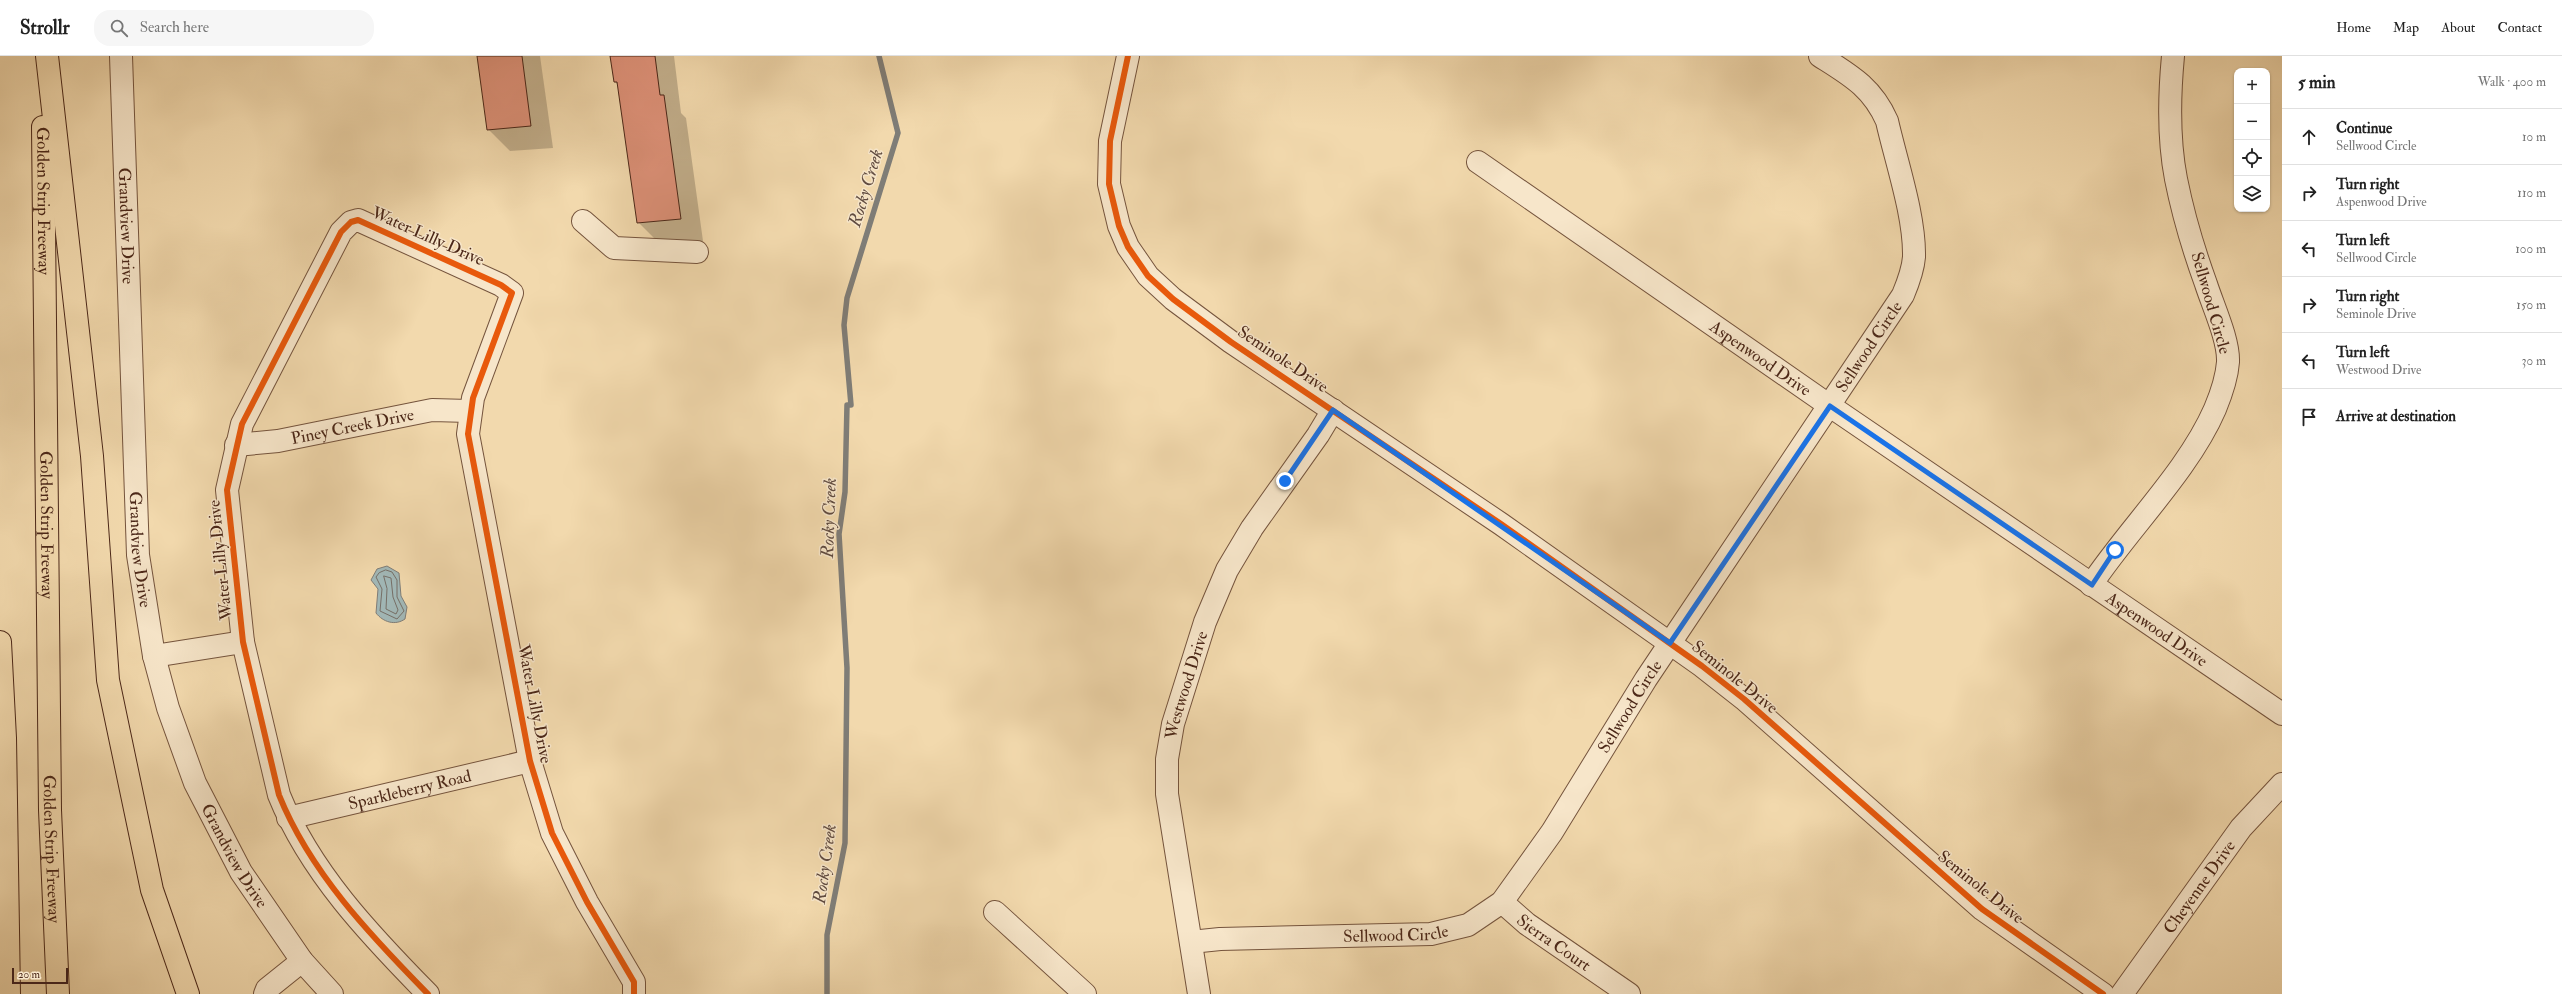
<!DOCTYPE html>
<meta charset="utf-8">
<style>
:root{--surface:#fff;--page:#f6f6f6;--text:#222;--muted:#767676;--line:#e0e0e0}
body{margin:0;font-family:"IM FELL Double Pica",serif;background:var(--page);color:var(--text)}
.controls{position:absolute;right:12px;top:12px;display:grid;overflow:hidden;border-radius:8px;box-shadow:0 1px 3px #0004}
.controls button{width:36px;height:36px;display:grid;place-items:center;padding:0;border:0;border-bottom:1px solid var(--line);background:var(--surface);color:var(--text);font:20px sans-serif}
.scale{position:absolute;left:12px;bottom:10px;width:56px;box-sizing:border-box;padding-left:4px;border:2px solid #4b2718;border-top:0;font-size:11px;line-height:14px;white-space:nowrap;color:#4b2718;-webkit-text-stroke:3px #f7e6ca;paint-order:stroke}
.stop{position:absolute;width:12px;height:12px;margin:-9px;border:3px solid #1a73e8;border-radius:50%;background:#fff}
.stop.end{background:#1a73e8;border-color:#fff;box-shadow:0 1px 4px #0008}
.list{margin:0;padding:0;list-style:none}
h2{display:flex;justify-content:space-between;align-items:center;height:52px;margin:0;padding:0 16px;font-size:17px}
h2 small{font-size:13px;font-weight:400;color:var(--muted)}
.list li{display:grid;grid-template-columns:26px 1fr auto;gap:12px;align-items:center;box-sizing:border-box;height:56px;padding:0 16px;border-top:1px solid var(--line)}
.list b{display:block;font-size:15px;white-space:nowrap}
.list p{margin:0;font-size:13px;white-space:nowrap;color:var(--muted)}
.list em{font-size:13px;font-style:normal;color:var(--muted)}
.icon{flex:none;width:22px;height:22px;fill:none;stroke:currentColor;stroke-width:2;stroke-linecap:round;stroke-linejoin:round}
.map{position:relative;flex:none;width:2282px;height:938px;overflow:hidden}
header{display:flex;align-items:center;gap:24px;box-sizing:border-box;height:56px;padding:0 20px;background:var(--surface);border-bottom:1px solid var(--line)}
header strong{font-size:19px}
nav{display:flex;gap:22px;margin-inline-start:auto;font-size:14px}
.search{width:280px;height:36px;background:var(--page);display:flex;align-items:center;gap:10px;box-sizing:border-box;padding:0 14px;border-radius:16px;color:var(--muted);font-size:15px}
main{display:flex}
aside{flex:1;background:var(--surface)}
.map>svg:first-child{display:block}
.water{fill:#a1b7b6;stroke:#7f7d77}
.shadow{fill:#0003}
.lines{fill:none;stroke-linecap:round;stroke-linejoin:round}
.shore{stroke:#766f67;stroke-width:1}
.stream{stroke:#7f7d77;stroke-width:5.5}
.building{fill:#dc9077;stroke:#4b2718}
.minor-casing{stroke:#75543d;stroke-width:24}
.highway-casing{stroke:#4b2718;stroke-width:24}
.minor{stroke:#f7e6ca;stroke-width:22}
.highway{stroke:#f2d9ad;stroke-width:22}
.cycleway-casing{stroke:#f7e6ca;stroke-width:8}
.cycleway{stroke:#e8590c;stroke-width:6}
.route{stroke:#1a73e8;stroke-width:5}
.labels{text-anchor:middle;dominant-baseline:central;stroke-width:3;stroke-linejoin:round;paint-order:stroke}
.street-label{font-size:17px;fill:#4b2718;stroke:#f7e6ca}
.water-label{font-size:18px;font-style:italic;fill:#604b40;stroke:#f7e6ca}
</style>
<header>
<strong>Strollr</strong>
<div class="search"><svg class="icon" aria-label="search" viewBox="0 0 24 24"><circle cx="10" cy="10" r="6"/><path d="M15 15l6 6"/></svg>Search here</div>
<nav><a>Home</a><a>Map</a><a>About</a><a>Contact</a></nav>
</header>
<main>
<div class="map">
<svg width="2282" height="938" viewBox="0 0 2282 938">
<rect width="100%" height="100%" fill="#f2d9ad"/>
<filter id="stains"><feTurbulence type="fractalNoise" baseFrequency=".005" numOctaves="4"/><feColorMatrix values="0 0 0 0 .2 0 0 0 0 .09 0 0 0 0 .02 0 0 0 .5 -.17"/></filter>
<radialGradient id="worn" r=".72"><stop offset=".6" stop-color="#630" stop-opacity="0"/><stop offset="1" stop-color="#630" stop-opacity=".3"/></radialGradient>
<path class="water" d="M 387,510 L 399,517 L 401,540 L 407,551 L 405,563 C 395,570 383,566 376,557 L 378,533 L 371,524 L 377,513 Z"/>
<g class="shadow">
<path d="M 478,0 L 540,0 L 553,92 L 510,95 L 488,73 Z"/>
<path d="M 611,0 L 674,0 L 681,57 L 686,62 L 703,185 L 660,188 L 638,166 L 619,30 L 615,26 Z"/>
</g>
<g class="lines">
<g class="shore">
<path d="M 386,514 L 392,516 L 397,524 L 397,541 L 404,555 L 397,563 L 380,555 L 382,533 L 376,521 L 379,517 Z"/>
<path d="M 384,520 L 391,522 L 393,541 L 398,554 L 396,558 L 386,553 L 387,533 Z"/>
</g>
<path class="stream" d="M 827,938 L 827,879 L 845,787 L 847,612 L 839,478 L 845,436 L 847,349 L 851,349 L 844,269 L 847,242 L 898,77 L 879,0"/>
</g>
<g class="building">
<path d="M 477,0 L 522,0 L 531,70 L 487,74 Z"/>
<path d="M 610,0 L 655,0 L 660,39 L 664,39 L 681,163 L 637,167 L 617,26 L 614,26 Z"/>
</g>
<g class="lines">
<defs>
<g id="minor">
<path id="s1" d="M 121,0 L 138,499 L 154,600 L 168,652 L 195,727 L 241,816 L 302,905 L 332,938"/>
<path d="M 1128,0 L 1110,85 L 1109,128 L 1119,170 L 1128,191 L 1148,220 L 1173,243 L 1231,286 L 1501,468 L 1702,610 L 1744,643 L 1982,853 L 2103,938"/>
<path id="s2" d="M 1478,106 L 1830,350 L 2282,658"/>
<path d="M 583,165 L 614,192 L 697,196"/>
<path id="s3" d="M 236,389 L 278,385 L 432,354 L 469,355"/>
<path d="M 2091,529 C 2129,472 2188,415 2215,353 C 2220,341 2227,320 2228,306 C 2229,284 2213,250 2206,228 C 2194,195 2183,158 2176,123 C 2168,82 2169,42 2173,0"/>
<path d="M 154,600 L 243,586"/>
<path id="s4" d="M 288,762 L 530,705"/>
<path id="s5" d="M 1502,846 L 1527,868 L 1629,938"/>
<path d="M 995,856 L 1085,938"/>
<path id="s6" d="M 1191,886 L 1220,883 L 1431,878 L 1468,869 L 1502,846 L 1552,776 L 1646,623 L 1903,239 C 1908,227 1913,214 1914,201 C 1915,160 1896,105 1887,65 C 1872,31 1850,19 1820,0"/>
<path d="M 265,938 L 267,933 L 302,905"/>
<path d="M 428,938 C 370,879 310,816 279,739 L 243,586 L 227,434 L 242,368 L 341,176 L 351,166 L 358,164 L 501,229 L 512,237 L 473,342 L 468,378 L 530,705 L 552,777 L 587,846 L 634,926 L 634,938"/>
<path id="s7" d="M 1199,938 L 1167,738 L 1167,703 L 1173,668 L 1205,566 L 1227,514 L 1252,472 L 1318,379 L 1333,354"/>
<path id="s8" d="M 2122,938 L 2241,772 L 2282,728"/>
</g>
<g id="highway">
<path d="M 47,0 L 92,400 L 108,624 L 152,834 L 188,938"/>
<path id="s9" d="M 43,71 L 50,754 L 58,938"/>
<path d="M 0,586 L 5,682 L 9,938"/>
</g>
</defs>
<use href="#minor" class="minor-casing"/>
<use href="#highway" class="highway-casing"/>
<use href="#minor" class="minor"/>
<use href="#highway" class="highway"/>
<defs>
<g id="cycleway">
<path d="M 1128,0 L 1110,85 L 1109,128 L 1119,170 L 1128,191 L 1148,220 L 1173,243 L 1231,286 L 1501,468 L 1702,610 L 1744,643 L 1982,853 L 2103,938"/>
<path d="M 428,938 C 370,879 310,816 279,739 L 243,586 L 227,434 L 242,368 L 341,176 L 351,166 L 358,164 L 501,229 L 512,237 L 473,342 L 468,378 L 530,705 L 552,777 L 587,846 L 634,926 L 634,938"/>
</g>
</defs>
<use href="#cycleway" class="cycleway-casing"/>
<use href="#cycleway" class="cycleway"/>
</g>
<g class="lines">
<path class="route" d="M 1285,425 L 1333,354 L 1670,587 L 1830,350 L 2092,529 L 2115,494"/>
</g>
<g class="labels">
<g class="street-label">
<text stroke="none"><textPath href="#s9" startOffset="74">Golden Strip Freeway</textPath></text>
<text stroke="none"><textPath href="#s1" startOffset="170">Grandview Drive</textPath></text>
<text transform="translate(428 180) rotate(24)">Water Lilly Drive</text>
<text transform="translate(2211 247) rotate(74)">Sellwood Circle</text>
<text stroke="none"><textPath href="#s6" startOffset="985">Sellwood Circle</textPath></text>
<text stroke="none"><textPath href="#s2" startOffset="344">Aspenwood Drive</textPath></text>
<text transform="translate(1283 303) rotate(34)">Seminole Drive</text>
<text stroke="none"><textPath href="#s3" startOffset="118">Piney Creek Drive</textPath></text>
<text stroke="none"><textPath href="#s9" startOffset="398">Golden Strip Freeway</textPath></text>
<text stroke="none"><textPath href="#s1" startOffset="494">Grandview Drive</textPath></text>
<text transform="translate(220 504) rotate(-96)">Water Lilly Drive</text>
<text stroke="none"><textPath href="#s2" startOffset="824">Aspenwood Drive</textPath></text>
<text transform="translate(1735 621) rotate(39)">Seminole Drive</text>
<text stroke="none"><textPath href="#s7" startOffset="314">Westwood Drive</textPath></text>
<text transform="translate(535 648) rotate(79)">Water Lilly Drive</text>
<text stroke="none"><textPath href="#s6" startOffset="553">Sellwood Circle</textPath></text>
<text stroke="none"><textPath href="#s4" startOffset="125">Sparkleberry Road</textPath></text>
<text stroke="none"><textPath href="#s9" startOffset="722">Golden Strip Freeway</textPath></text>
<text stroke="none"><textPath href="#s1" startOffset="818">Grandview Drive</textPath></text>
<text stroke="none"><textPath href="#s8" startOffset="132">Cheyenne Drive</textPath></text>
<text transform="translate(1981 831) rotate(39)">Seminole Drive</text>
<text stroke="none"><textPath href="#s6" startOffset="205">Sellwood Circle</textPath></text>
<text stroke="none"><textPath href="#s5" startOffset="66">Sierra Court</textPath></text>
</g>
<g class="water-label">
<text transform="translate(866 132) rotate(-73)">Rocky Creek</text>
<text transform="translate(829 462) rotate(-88)">Rocky Creek</text>
<text transform="translate(825 808) rotate(-82)">Rocky Creek</text>
</g>
</g>
<rect width="100%" height="100%" filter="url(#stains)"/>
<rect width="100%" height="100%" fill="url(#worn)"/>
</svg>
<div class="controls">
<button>+</button>
<button>−</button>
<button><svg class="icon" aria-label="locate" viewBox="0 0 24 24"><circle cx="12" cy="12" r="6"/><path d="M12 2v4M12 18v4M2 12h4M18 12h4"/></svg></button>
<button><svg class="icon" aria-label="layers" viewBox="0 0 24 24"><path d="M12 4l9 5-9 5-9-5zM3 14l9 5 9-5"/></svg></button>
</div>
<div class="scale">20 m</div>
<div class="stop" style="left:2115px;top:494px"></div>
<div class="stop end" style="left:1285px;top:425px"></div>
</div>
<aside>
<h2>5 min<small>Walk · 400 m</small></h2>
<ul class="list">
<li><svg class="icon" aria-label="ahead" viewBox="0 0 24 24"><path d="M12 20V5M6 11l6-6 6 6"/></svg><div><b>Continue</b><p>Sellwood Circle</p></div><em>10 m</em></li>
<li><svg class="icon" aria-label="right" viewBox="0 0 24 24"><path d="M7 20v-9h11M14 6l5 5-5 5"/></svg><div><b>Turn right</b><p>Aspenwood Drive</p></div><em>110 m</em></li>
<li><svg class="icon" aria-label="left" viewBox="0 0 24 24"><path d="M17 20v-9H6M10 6l-5 5 5 5"/></svg><div><b>Turn left</b><p>Sellwood Circle</p></div><em>100 m</em></li>
<li><svg class="icon" aria-label="right" viewBox="0 0 24 24"><path d="M7 20v-9h11M14 6l5 5-5 5"/></svg><div><b>Turn right</b><p>Seminole Drive</p></div><em>150 m</em></li>
<li><svg class="icon" aria-label="left" viewBox="0 0 24 24"><path d="M17 20v-9H6M10 6l-5 5 5 5"/></svg><div><b>Turn left</b><p>Westwood Drive</p></div><em>30 m</em></li>
<li><svg class="icon" aria-label="arrive" viewBox="0 0 24 24"><path d="M6 21V4h12l-3 4 3 4H6"/></svg><div><b>Arrive at destination</b></div></li>
</ul>
</aside>
</main>
